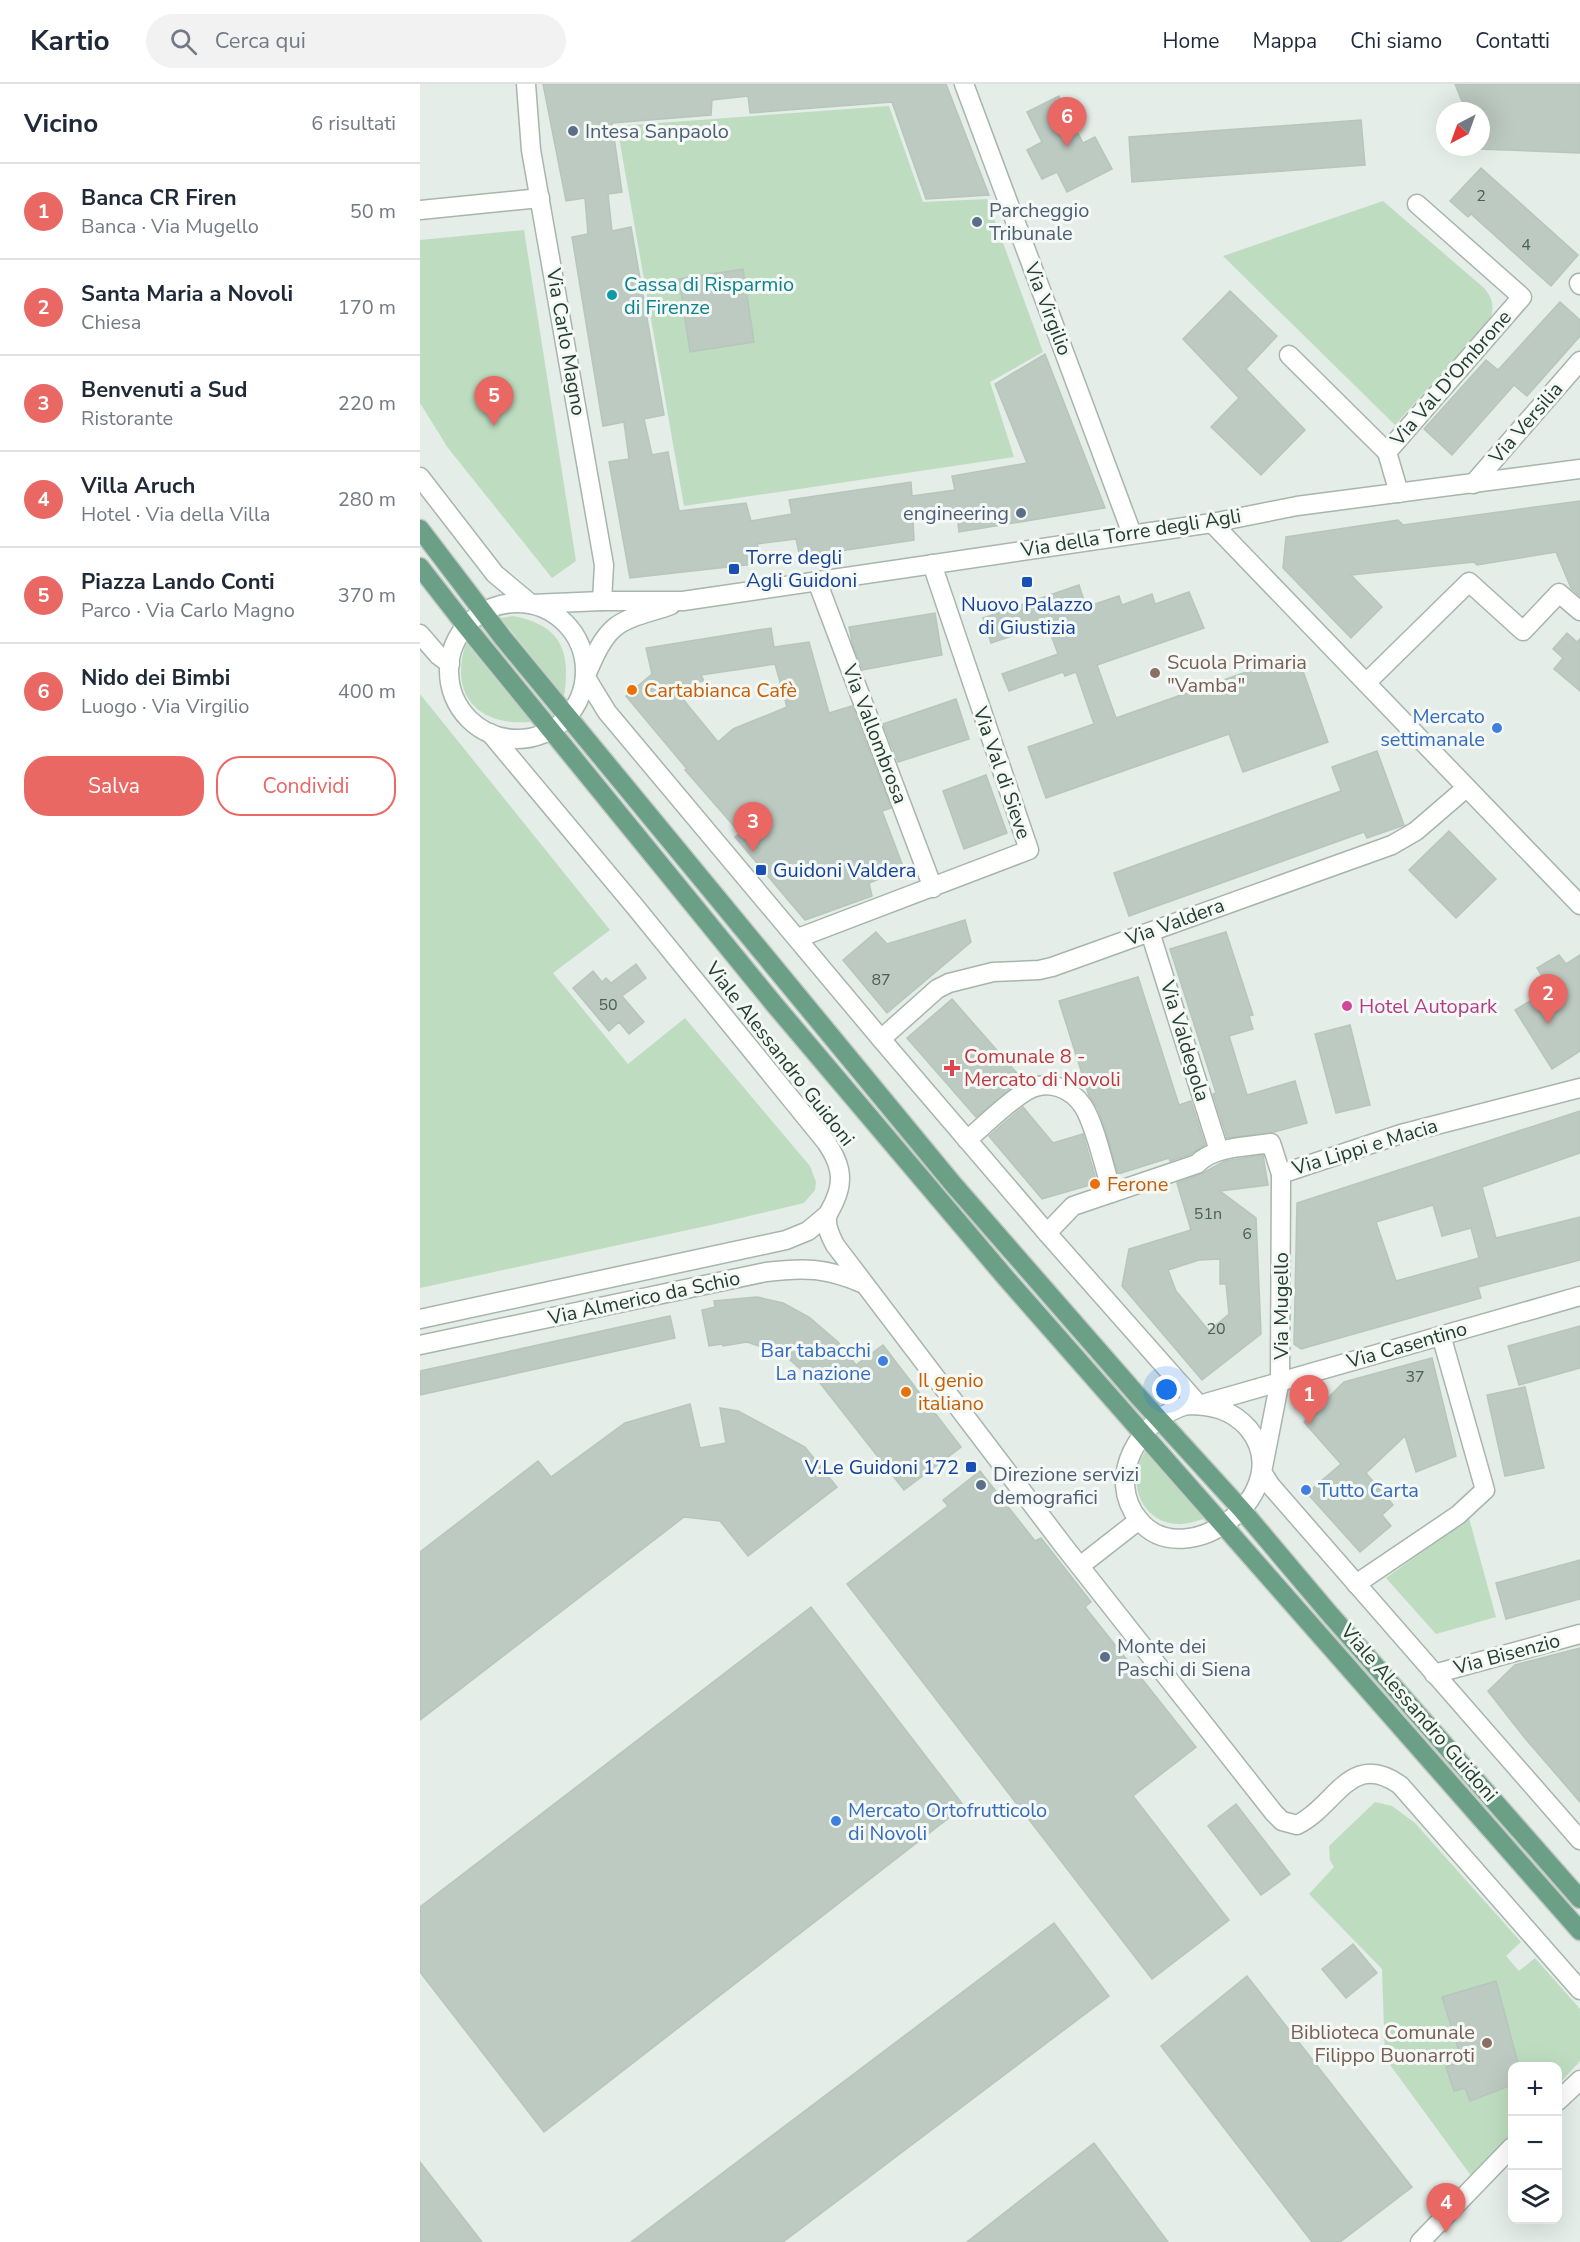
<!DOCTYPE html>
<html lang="it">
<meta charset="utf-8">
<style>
:root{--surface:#fff;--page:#f2f2f3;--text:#1f2937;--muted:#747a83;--line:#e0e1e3;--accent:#ea6864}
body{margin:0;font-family:"Nunito Sans",sans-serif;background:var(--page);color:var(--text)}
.controls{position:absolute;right:18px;bottom:18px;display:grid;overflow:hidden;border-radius:12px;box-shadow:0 6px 24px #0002}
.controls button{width:54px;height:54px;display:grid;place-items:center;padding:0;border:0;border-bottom:2px solid var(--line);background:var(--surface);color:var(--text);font:30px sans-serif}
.compass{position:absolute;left:1016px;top:18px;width:54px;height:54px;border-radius:50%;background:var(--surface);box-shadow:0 6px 24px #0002;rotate:221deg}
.you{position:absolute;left:747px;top:1306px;width:21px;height:21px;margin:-15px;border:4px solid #fff;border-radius:50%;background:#1a73e8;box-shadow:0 0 0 9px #1a73e833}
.badge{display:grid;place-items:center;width:39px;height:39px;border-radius:50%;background:var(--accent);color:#fff;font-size:20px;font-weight:700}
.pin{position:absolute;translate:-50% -50px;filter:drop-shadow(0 2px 3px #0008)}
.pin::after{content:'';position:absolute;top:32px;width:21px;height:18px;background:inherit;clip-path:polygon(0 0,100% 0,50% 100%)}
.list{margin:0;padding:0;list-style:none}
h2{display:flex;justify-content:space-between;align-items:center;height:78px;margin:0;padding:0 24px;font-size:26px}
h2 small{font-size:20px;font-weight:400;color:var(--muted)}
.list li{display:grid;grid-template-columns:39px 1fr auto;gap:18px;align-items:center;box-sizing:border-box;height:96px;padding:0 24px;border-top:2px solid var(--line)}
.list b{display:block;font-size:22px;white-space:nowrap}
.list p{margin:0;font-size:20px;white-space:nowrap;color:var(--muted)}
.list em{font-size:20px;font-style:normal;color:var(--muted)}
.actions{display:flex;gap:12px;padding:18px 24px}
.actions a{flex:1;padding:14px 0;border:2px solid var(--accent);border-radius:24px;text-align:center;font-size:21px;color:var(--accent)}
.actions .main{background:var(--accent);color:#fff}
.icon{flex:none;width:33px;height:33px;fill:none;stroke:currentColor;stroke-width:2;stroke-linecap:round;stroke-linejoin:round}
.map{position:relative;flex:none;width:1160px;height:2158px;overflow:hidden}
header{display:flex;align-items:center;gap:36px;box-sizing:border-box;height:84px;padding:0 30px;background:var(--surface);border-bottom:2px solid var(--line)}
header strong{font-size:28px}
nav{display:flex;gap:33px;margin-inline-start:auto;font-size:21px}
.search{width:420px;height:54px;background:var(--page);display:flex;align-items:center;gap:15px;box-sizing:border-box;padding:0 21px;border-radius:33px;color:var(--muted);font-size:22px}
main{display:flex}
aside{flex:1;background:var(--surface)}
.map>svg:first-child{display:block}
.green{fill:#beddc0}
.building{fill:#bccac2;stroke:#b7c6bc;stroke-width:1.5;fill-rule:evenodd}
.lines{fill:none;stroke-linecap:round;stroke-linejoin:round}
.street-casing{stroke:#a7b5ad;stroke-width:21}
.primary-casing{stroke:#c2c9c5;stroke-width:21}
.street{stroke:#fff;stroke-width:18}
.primary{stroke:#6ba087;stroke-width:18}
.service-dot{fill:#5c6f8a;stroke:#f5f9f6;stroke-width:2}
.culture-dot{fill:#0f9aa8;stroke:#f5f9f6;stroke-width:2}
.transit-dot{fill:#1a4fb4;stroke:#f5f9f6;stroke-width:2}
.education-dot{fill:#8d6e63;stroke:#f5f9f6;stroke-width:2}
.food-dot{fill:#e8710a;stroke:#f5f9f6;stroke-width:2}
.shop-dot{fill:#3f7fe0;stroke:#f5f9f6;stroke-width:2}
.hotel-dot{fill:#d1479c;stroke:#f5f9f6;stroke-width:2}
.health-dot{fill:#e0444e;stroke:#f5f9f6;stroke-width:2}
.labels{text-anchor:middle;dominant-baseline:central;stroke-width:6;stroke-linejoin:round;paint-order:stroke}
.number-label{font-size:16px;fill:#4a6155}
.service-label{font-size:20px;fill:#4e5e75;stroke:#f5f9f6;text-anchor:start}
.culture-label{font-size:20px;fill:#0d838f;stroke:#f5f9f6;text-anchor:start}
.street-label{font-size:20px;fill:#243e31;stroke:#f5f9f6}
.transit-label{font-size:20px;fill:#164399;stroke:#f5f9f6;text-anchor:start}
.education-label{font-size:20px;fill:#785e54;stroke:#f5f9f6;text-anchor:start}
.food-label{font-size:20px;fill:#c56008;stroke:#f5f9f6;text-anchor:start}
.shop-label{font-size:20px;fill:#366cbe;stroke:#f5f9f6;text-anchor:end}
.hotel-label{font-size:20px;fill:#b23c85;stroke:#f5f9f6;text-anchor:start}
.health-label{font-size:20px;fill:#be3a42;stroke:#f5f9f6;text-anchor:start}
</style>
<header>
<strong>Kartio</strong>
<div class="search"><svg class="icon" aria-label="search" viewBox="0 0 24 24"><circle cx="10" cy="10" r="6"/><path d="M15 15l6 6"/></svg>Cerca qui</div>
<nav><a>Home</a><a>Mappa</a><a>Chi siamo</a><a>Contatti</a></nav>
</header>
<main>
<aside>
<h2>Vicino<small>6 risultati</small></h2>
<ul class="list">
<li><span class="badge">1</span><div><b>Banca CR Firen</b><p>Banca · Via Mugello</p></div><em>50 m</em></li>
<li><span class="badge">2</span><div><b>Santa Maria a Novoli</b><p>Chiesa</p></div><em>170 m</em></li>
<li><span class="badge">3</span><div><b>Benvenuti a Sud</b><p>Ristorante</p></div><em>220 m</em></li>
<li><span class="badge">4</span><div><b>Villa Aruch</b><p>Hotel · Via della Villa</p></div><em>280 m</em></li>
<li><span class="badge">5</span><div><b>Piazza Lando Conti</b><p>Parco · Via Carlo Magno</p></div><em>370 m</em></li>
<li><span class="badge">6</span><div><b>Nido dei Bimbi</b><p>Luogo · Via Virgilio</p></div><em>400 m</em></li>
</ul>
<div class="actions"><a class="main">Salva</a><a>Condividi</a></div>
</aside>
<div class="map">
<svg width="1160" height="2158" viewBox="0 0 1160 2158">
<rect width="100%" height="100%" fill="#e4ede7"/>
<g class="green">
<path d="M 469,22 L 503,118 L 567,115 L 623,268 L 570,298 L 594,373 L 264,422 L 197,42 Z"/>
<path d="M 963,117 L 1064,204 C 1072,214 1075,222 1070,235 L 975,341 L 803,172 Z"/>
<path d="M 104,146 L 156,477 L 132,494 L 28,364 L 0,319 L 0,156 Z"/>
<path d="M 93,532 C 141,541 151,567 144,612 L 81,534 Z"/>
<path d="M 46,559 L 111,638 C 57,642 29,611 46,559 Z"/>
<path d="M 0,610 L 190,846 L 133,889 L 208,980 L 265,934 L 390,1082 L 396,1098 L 395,1106 L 384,1119 L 300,1139 L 0,1204 Z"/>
<path d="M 725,1368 L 784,1435 C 775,1437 766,1441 756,1440 C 720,1437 706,1395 725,1368 Z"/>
<path d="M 1049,1434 L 1076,1533 L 1016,1550 L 966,1494 Z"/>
<path d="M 955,1718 L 972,1722 L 995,1739 L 1101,1858 L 1086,1872 L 1099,1887 L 1115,1874 L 1160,1925 L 1160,1977 L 1138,2001 L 1138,1982 L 1092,1982 L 1092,2050 L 1052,2093 L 965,1974 L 962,1885 L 889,1810 L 914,1783 L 910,1776 L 909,1762 Z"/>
</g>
<g class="building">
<path d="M 123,0 L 526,0 L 569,111 L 506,115 L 472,18 L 330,29 L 328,12 L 292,16 L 291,31 L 192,39 L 202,108 L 188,110 L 192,147 L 211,143 L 244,331 L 224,335 L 232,371 L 248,368 L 259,427 L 326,419 L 331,437 L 372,430 L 369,416 L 491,398 L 492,412 L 535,406 L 532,392 L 607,379 L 575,300 L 625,270 L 685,424 L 539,448 L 537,429 L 493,436 L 494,456 L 380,473 L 376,455 L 337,460 L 343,479 L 210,494 L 189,378 L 209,375 L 204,338 L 183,342 L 152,153 L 168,150 L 165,114 L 146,117 Z"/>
<path d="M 1035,0 L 1160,0 L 1160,69 L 1061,65 L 1061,27 L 1046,27 Z"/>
<path d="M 639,12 L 663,59 L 675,53 L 692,85 L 647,108 L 637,88 L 622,95 L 607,66 L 622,58 L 607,28 Z"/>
<path d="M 941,36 L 945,81 L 712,98 L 709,53 Z"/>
<path d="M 1061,84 L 1158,171 L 1131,202 L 1051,130 L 1048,133 L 1030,117 Z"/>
<path d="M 323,185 L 334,258 L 270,268 L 259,195 Z"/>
<path d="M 810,207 L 857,252 L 826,285 L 885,346 L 841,391 L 791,343 L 819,314 L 763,255 Z"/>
<path d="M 1140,218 L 1160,236 L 1160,252 L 1107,312 L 1094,301 L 1032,371 L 1004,345 L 1066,276 L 1078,286 Z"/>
<path d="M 1160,417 L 1160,512 L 1151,504 L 1136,468 L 1057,481 L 1054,478 L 931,491 L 962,523 L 931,554 L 863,484 L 866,453 L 978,436 L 983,441 Z"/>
<path d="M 659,501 L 666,523 L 699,512 L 702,521 L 732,510 L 735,520 L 769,508 L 784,544 L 677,581 L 696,634 L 877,570 L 908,658 L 823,688 L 809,650 L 626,714 L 608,663 L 674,640 L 656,588 L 645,592 L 643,588 L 589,607 L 582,590 L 638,570 L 627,540 L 571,559 L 563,534 Z"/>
<path d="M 515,529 L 522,571 L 443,586 L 433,562 L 429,543 Z"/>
<path d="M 351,544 L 354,563 L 389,558 L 409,629 L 432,622 L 471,724 L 462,727 L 484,785 L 449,799 L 452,812 L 385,836 L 315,753 L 320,749 L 265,686 L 267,685 L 206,612 L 232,590 L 226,564 ZM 355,580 L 367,623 L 313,645 L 298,658 L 253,603 L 284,597 L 281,591 Z"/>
<path d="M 1147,549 L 1157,558 L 1160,555 L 1160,607 L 1134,585 L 1143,574 L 1133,565 Z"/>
<path d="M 536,615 L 549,655 L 478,678 L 463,640 Z"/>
<path d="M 957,667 L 984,741 L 947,754 L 944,748 L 709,832 L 694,789 L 921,707 L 912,683 Z"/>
<path d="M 566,691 L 587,749 L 544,765 L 523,707 Z"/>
<path d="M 1029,747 L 1076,795 L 1036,834 L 989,786 Z"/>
<path d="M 545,836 L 551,858 L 467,929 L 423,876 L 456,848 L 467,860 Z"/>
<path d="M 806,848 L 833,931 L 829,932 L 833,945 L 809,952 L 827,1011 L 875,997 L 887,1039 L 854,1048 L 807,1054 L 793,1010 L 796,1009 L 750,865 Z"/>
<path d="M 1139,871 L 1146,880 L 1160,871 L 1160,967 L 1132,985 L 1095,926 L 1130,905 L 1117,884 Z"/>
<path d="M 216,880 L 226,894 L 202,912 L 224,938 L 209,950 L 199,938 L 189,947 L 153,904 L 173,887 L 182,898 L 186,894 L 191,899 Z"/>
<path d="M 718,893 L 759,1021 L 771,1017 L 785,1061 L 771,1070 L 750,1077 L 749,1074 L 698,1090 L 686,1048 L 678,1025 L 669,1012 L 639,917 Z"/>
<path d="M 532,915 L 603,996 L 556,1033 L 487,954 Z"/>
<path d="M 930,941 L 950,1021 L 916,1029 L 895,950 Z"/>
<path d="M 603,1023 L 633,1059 L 663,1050 L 677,1099 L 622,1115 L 569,1052 Z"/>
<path d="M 1160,1027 L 1160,1069 L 1062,1103 L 1076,1154 L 1160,1133 L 1160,1176 L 1058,1203 L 1061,1214 L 881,1265 L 874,1260 L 877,1119 ZM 1013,1121 L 1022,1152 L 1051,1144 L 1059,1174 L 976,1197 L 956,1138 Z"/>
<path d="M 843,1071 L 848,1101 L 800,1107 L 836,1134 L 841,1250 L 782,1296 L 702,1202 L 709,1165 L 771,1146 L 757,1099 L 781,1090 L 805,1077 ZM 800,1175 L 800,1200 L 806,1200 L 809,1230 L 789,1247 L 756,1207 L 748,1186 L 779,1176 Z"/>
<path d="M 337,1213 L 363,1219 L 389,1233 L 418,1258 L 436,1281 L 463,1261 L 541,1363 L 484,1406 L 389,1285 L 385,1289 L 363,1270 L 327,1258 L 303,1262 L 302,1260 L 289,1262 L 282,1226 L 295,1223 L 294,1217 Z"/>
<path d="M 250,1232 L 255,1254 L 0,1311 L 0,1287 Z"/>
<path d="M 1160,1242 L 1160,1284 L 1099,1301 L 1088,1262 Z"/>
<path d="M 1012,1274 L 1036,1372 L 996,1388 L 985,1352 L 946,1389 L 973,1421 L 962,1431 L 971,1442 L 940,1468 L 887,1409 L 921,1380 L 884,1338 L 924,1298 Z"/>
<path d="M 1105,1303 L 1124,1384 L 1085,1392 L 1067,1311 Z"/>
<path d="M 270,1320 L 280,1364 L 306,1359 L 300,1324 L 318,1327 L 385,1363 L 417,1403 L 328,1472 L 300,1437 L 264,1433 L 0,1636 L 0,1468 L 118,1377 L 131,1393 L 205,1339 Z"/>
<path d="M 560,1387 L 615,1457 L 621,1454 L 671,1518 L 665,1523 L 776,1663 L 713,1712 L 809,1836 L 732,1895 L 427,1500 L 528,1422 L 523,1416 Z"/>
<path d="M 1160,1476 L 1160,1515 L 1086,1535 L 1076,1499 Z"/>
<path d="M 391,1523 L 544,1722 L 124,2048 L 0,1888 L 0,1823 Z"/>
<path d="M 1160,1564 L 1160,1718 L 1104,1653 L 1068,1607 L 1095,1581 Z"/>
<path d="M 816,1720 L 870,1790 L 841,1811 L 788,1742 Z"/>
<path d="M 634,1839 L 689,1912 L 363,2158 L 211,2158 Z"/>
<path d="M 933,1860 L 957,1889 L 926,1914 L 902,1885 Z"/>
<path d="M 827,1892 L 992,2103 L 920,2158 L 892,2158 L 741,1962 Z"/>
<path d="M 1076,1897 L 1099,1983 L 1092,1983 L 1092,2001 L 1050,2017 L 1045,2004 L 1034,2007 L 1026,1983 L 1042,1977 L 1022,1913 Z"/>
<path d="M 674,2059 L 748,2158 L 547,2158 Z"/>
<path d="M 0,2078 L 62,2158 L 0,2158 Z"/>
</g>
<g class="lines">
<defs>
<g id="street">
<path d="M 106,0 L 111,66 L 184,481 L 182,517"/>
<path d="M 544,0 L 712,450"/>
<path d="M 0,126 L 120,114"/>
<path d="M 1159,199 L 1160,201"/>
<path d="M 869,271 L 967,368"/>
<path d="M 0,393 L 75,490 L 111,520"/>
<path d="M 1053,400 L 1160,277"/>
<path d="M 979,409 L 967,368 L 1102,213 L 997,120"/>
<path d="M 792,439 L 1160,821"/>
<path d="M 397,497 L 513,804"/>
<circle cx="97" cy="587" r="68"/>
<path d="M 111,520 L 182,517 L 263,517 L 792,439 L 877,422 L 1160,385"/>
<path d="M 0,550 L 18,571 L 30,580"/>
<path d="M 166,591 C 173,576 180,557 193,545 C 207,532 233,528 251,521"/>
<path d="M 165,592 L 187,628 L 461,955 L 627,1149 L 779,1321 L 1160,1212"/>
<path d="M 946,599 L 1049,498 L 1103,547 L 1139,509 L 1160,527"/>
<path d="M 70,649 L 217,825 L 406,1058 C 419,1077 425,1094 415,1116 C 413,1122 408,1128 407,1134 C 406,1144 411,1153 415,1161 L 643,1461 L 854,1729 L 862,1737 L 877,1741 C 916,1722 930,1666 980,1701 L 1160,1906"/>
<path d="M 730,848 L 799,1067"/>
<path d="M 378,854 L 609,766 L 512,480"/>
<path d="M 461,955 L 517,905 L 529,899 L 573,888 L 619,886 L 632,883 L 972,761 L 996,747 L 1046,704"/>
<path d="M 547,1056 C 565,1041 588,1017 608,1006 C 628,995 651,1004 663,1022 C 675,1040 685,1086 692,1109"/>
<path d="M 861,1090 L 981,1050 L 1160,1004"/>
<path d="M 627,1149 L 653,1122 L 777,1080 C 794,1062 827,1063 851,1059 L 861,1090 L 860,1296 L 842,1388 L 851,1402 L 1160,1756"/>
<path d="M 0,1235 L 366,1156 L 388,1147 L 407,1131"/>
<path d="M 0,1261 L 346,1188 C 385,1183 407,1184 444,1200"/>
<path d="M 767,1321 C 791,1321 811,1325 828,1344 C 881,1408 765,1493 719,1436 C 684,1394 720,1334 767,1321 Z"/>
<path d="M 660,1482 L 719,1436"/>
<path d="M 936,1500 L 1038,1431 L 1065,1406 L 1021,1251"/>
<path d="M 1014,1590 L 1160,1550"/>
<path d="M 1138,2017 L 1160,1996"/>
<path d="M 1000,2158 L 1092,2063"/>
</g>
<g id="primary">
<path d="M 0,445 L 83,554 L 533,1100 L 718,1312 L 822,1426 L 908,1528 L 1160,1815"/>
<path d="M 0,483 L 46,542 L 354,920 L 586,1194 L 1160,1847"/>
</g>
</defs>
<use href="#street" class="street-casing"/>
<use href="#primary" class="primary-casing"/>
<use href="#street" class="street"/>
<use href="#primary" class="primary"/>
</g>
<g class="service-dot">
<circle cx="153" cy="47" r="6"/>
<circle cx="557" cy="138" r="6"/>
<circle cx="601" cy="429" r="6"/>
<circle cx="561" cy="1401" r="6"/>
<circle cx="685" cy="1573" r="6"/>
</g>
<circle class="culture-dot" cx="192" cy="211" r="6"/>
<g class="transit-dot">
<rect x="308" y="479" width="12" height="12" rx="3"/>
<rect x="601" y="492" width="12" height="12" rx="3"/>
<rect x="335" y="780" width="12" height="12" rx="3"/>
<rect x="545" y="1377" width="12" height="12" rx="3"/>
</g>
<g class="education-dot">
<circle cx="735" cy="589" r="6"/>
<circle cx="1067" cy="1959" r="6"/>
</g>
<g class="food-dot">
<circle cx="212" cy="606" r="6"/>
<circle cx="675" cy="1100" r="6"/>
<circle cx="486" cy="1308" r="6"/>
</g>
<g class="shop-dot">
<circle cx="1077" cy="644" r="6"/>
<circle cx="463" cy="1277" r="6"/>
<circle cx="886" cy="1406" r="6"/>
<circle cx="416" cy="1737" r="6"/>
</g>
<circle class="hotel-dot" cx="927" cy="922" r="6"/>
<path class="health-dot" d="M529 975h6v6h6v6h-6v6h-6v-6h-6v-6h6z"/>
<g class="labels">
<g class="number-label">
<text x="1061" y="112">2</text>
<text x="1106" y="161">4</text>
<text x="461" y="896">87</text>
<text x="188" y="921">50</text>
<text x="788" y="1130">51n</text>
<text x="827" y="1150">6</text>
<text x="796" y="1245">20</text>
<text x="995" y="1293">37</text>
</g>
<g class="service-label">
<text x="165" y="47">Intesa Sanpaolo</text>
<text x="569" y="126">Parcheggio<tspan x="569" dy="23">Tribunale</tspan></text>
<text x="589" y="429" text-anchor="end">engineering</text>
<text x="573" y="1390">Direzione servizi<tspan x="573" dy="23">demografici</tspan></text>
<text x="697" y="1562">Monte dei<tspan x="697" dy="23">Paschi di Siena</tspan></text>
</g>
<g class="culture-label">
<text x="204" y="200">Cassa di Risparmio<tspan x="204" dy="23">di Firenze</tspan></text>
</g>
<g class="street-label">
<text transform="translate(628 225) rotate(69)">Via Virgilio</text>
<text transform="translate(146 258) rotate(80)">Via Carlo Magno</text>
<text transform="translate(1031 294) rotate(-49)">Via Val D'Ombrone</text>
<text transform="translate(1106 339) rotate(-49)">Via Versilia</text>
<text transform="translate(711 449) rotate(-9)">Via della Torre degli Agli</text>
<text transform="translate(455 650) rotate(69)">Via Vallombrosa</text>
<text transform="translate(582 689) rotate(71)">Via Val di Sieve</text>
<text transform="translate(755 838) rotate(-20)">Via Valdera</text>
<text transform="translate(765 957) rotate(73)">Via Valdegola</text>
<text transform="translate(360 970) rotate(52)">Viale Alessandro Guidoni</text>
<text transform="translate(945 1063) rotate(-17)">Via Lippi e Macia</text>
<text transform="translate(224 1214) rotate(-12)">Via Almerico da Schio</text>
<text transform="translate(861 1222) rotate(-90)">Via Mugello</text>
<text transform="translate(987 1261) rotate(-16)">Via Casentino</text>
<text transform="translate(1087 1570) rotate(-15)">Via Bisenzio</text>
<text transform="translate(999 1629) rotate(49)">Viale Alessandro Guidoni</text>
</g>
<g class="transit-label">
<text x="326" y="473">Torre degli<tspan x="326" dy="23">Agli Guidoni</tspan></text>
<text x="607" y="520" text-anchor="middle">Nuovo Palazzo<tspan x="607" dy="23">di Giustizia</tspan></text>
<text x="353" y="786">Guidoni Valdera</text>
<text x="539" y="1383" text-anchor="end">V.Le Guidoni 172</text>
</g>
<g class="education-label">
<text x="747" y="578">Scuola Primaria<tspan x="747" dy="23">"Vamba"</tspan></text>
<text x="1055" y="1948" text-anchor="end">Biblioteca Comunale<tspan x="1055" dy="23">Filippo Buonarroti</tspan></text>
</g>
<g class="food-label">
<text x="224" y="606">Cartabianca Cafè</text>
<text x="687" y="1100">Ferone</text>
<text x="498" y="1296">Il genio<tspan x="498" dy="23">italiano</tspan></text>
</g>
<g class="shop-label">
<text x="1065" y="632">Mercato<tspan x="1065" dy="23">settimanale</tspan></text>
<text x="451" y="1266">Bar tabacchi<tspan x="451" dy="23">La nazione</tspan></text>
<text x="898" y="1406" text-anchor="start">Tutto Carta</text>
<text x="428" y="1726" text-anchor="start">Mercato Ortofrutticolo<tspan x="428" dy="23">di Novoli</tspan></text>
</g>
<g class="hotel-label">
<text x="939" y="922">Hotel Autopark</text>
</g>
<g class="health-label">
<text x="544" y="972">Comunale 8 -<tspan x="544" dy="23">Mercato di Novoli</tspan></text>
</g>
</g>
</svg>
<div class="controls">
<button>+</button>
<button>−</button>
<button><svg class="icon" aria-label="layers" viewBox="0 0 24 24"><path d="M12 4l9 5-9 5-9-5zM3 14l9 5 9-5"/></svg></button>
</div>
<svg class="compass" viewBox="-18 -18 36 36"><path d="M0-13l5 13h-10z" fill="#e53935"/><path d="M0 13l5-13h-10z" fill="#747a83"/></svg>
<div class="you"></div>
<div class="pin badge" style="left:889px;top:1341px">1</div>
<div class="pin badge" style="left:1128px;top:940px">2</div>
<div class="pin badge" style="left:333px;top:768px">3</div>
<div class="pin badge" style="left:1026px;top:2149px">4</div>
<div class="pin badge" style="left:74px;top:342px">5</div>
<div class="pin badge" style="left:647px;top:63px">6</div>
</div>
</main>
